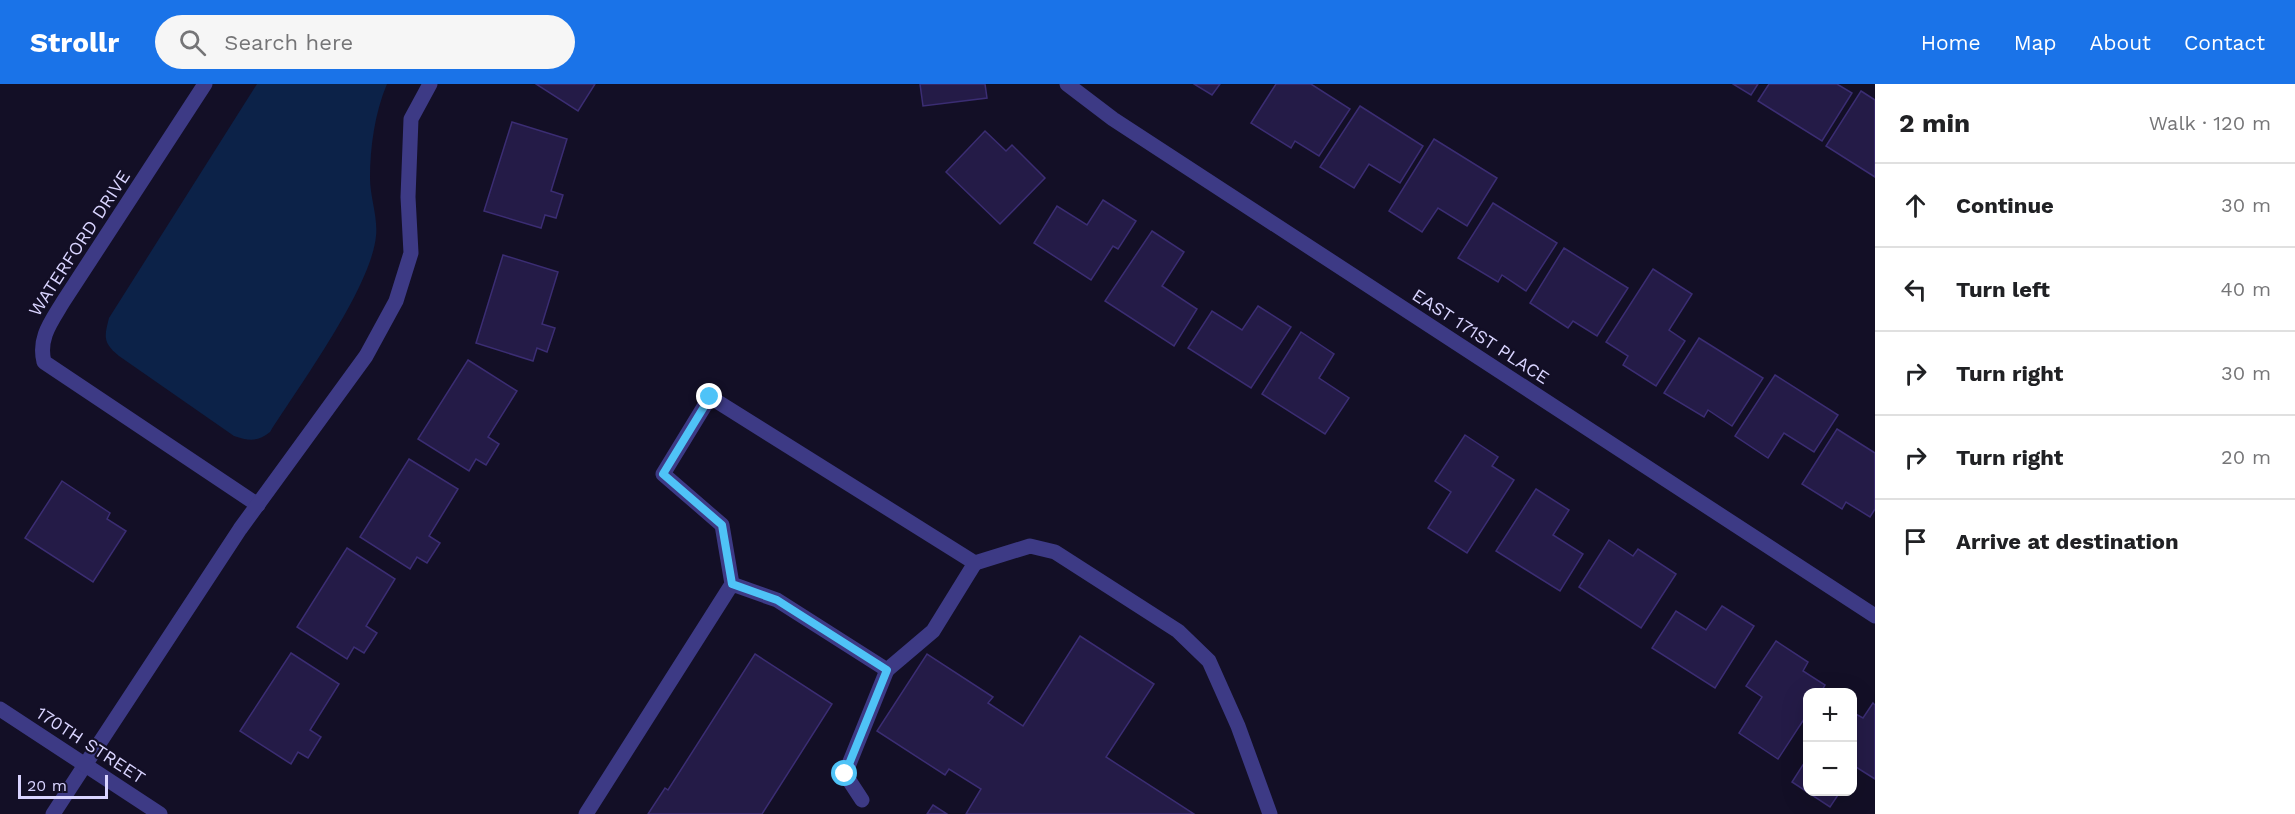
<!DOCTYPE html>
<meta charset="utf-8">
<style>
:root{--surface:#fff;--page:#f6f6f6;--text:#202124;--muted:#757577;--line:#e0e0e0;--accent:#1a73e8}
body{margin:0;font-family:"Work Sans",sans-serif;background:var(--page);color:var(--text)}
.controls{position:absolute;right:18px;bottom:18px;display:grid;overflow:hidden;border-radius:12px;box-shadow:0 6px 24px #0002}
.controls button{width:54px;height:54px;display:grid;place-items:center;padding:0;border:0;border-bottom:2px solid var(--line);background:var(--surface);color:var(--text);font:30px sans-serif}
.scale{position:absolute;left:18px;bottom:15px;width:90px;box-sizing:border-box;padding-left:6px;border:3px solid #d9d4ff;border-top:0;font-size:16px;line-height:21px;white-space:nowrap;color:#d9d4ff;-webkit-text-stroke:4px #130f26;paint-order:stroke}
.stop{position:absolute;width:18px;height:18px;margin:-14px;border:4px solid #4fc3f7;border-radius:50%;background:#fff}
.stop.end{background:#4fc3f7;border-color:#fff;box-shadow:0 2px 6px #0008}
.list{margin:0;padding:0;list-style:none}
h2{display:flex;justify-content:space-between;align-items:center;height:78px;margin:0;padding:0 24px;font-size:26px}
h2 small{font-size:20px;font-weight:400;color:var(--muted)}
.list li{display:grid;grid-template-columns:39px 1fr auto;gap:18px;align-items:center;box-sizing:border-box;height:84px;padding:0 24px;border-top:2px solid var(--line)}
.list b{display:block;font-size:22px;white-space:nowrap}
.list em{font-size:20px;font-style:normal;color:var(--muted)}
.icon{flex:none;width:33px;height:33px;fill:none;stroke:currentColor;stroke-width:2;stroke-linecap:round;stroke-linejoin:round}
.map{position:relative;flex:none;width:1875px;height:730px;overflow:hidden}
header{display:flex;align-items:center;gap:36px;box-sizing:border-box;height:84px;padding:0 30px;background:var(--accent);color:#fff}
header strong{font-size:28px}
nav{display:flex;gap:33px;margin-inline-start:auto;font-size:21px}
.search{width:420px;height:54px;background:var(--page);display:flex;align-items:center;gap:15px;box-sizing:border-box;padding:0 21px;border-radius:33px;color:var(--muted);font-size:22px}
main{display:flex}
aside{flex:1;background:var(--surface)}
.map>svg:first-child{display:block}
.water{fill:#0c2248}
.building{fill:#241b47;stroke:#3b2d73;stroke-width:1.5}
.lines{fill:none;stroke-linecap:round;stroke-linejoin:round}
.service{stroke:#3d3a85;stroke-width:15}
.minor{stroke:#3d3a85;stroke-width:15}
.tertiary{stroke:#3d3a85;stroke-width:15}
.route{stroke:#4fc3f7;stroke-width:8}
.labels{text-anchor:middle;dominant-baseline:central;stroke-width:4.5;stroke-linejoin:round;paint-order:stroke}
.street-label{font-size:18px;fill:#d9d4ff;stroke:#130f26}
</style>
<header>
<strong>Strollr</strong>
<div class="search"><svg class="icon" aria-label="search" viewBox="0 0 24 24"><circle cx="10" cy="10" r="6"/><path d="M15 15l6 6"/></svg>Search here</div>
<nav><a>Home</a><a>Map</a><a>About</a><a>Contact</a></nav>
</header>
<main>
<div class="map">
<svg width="1875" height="730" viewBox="0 0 1875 730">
<rect width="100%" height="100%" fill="#130f26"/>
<path class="water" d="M 257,0 L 387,0 C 375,28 370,63 370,94 C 370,113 378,133 376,152 C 371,204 299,302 270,348 C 258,358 249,357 234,352 L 119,272 C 103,259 104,253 109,234 Z"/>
<g class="building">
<path d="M 536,0 L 595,0 L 578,27 Z"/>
<path d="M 920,0 L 985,0 L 987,14 L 923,22 Z"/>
<path d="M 1194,0 L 1220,0 L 1212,11 Z"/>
<path d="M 1276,0 L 1311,0 L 1350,25 L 1319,72 L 1295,57 L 1291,64 L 1251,39 Z"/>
<path d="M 1733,0 L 1758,0 L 1751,11 Z"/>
<path d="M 1769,0 L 1837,0 L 1852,9 L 1822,57 L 1758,17 Z"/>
<path d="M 1861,7 L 1875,16 L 1875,93 L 1826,62 Z"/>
<path d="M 1360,22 L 1423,62 L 1400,99 L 1369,80 L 1354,104 L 1320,83 Z"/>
<path d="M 512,38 L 567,55 L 551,107 L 563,111 L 556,134 L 545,131 L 541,144 L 484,127 Z"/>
<path d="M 985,47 L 1006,67 L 1012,61 L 1045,94 L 1000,140 L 946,88 Z"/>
<path d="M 1434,55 L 1497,94 L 1467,142 L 1438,124 L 1422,148 L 1389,127 Z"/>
<path d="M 1103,116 L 1136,137 L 1118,165 L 1113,162 L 1091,196 L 1034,159 L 1057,122 L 1087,141 Z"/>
<path d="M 1493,119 L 1557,159 L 1526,207 L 1502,191 L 1498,198 L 1458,174 Z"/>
<path d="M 1152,147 L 1184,168 L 1162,202 L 1197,225 L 1174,262 L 1105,217 Z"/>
<path d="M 1564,164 L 1628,204 L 1597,252 L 1573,237 L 1568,244 L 1530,219 Z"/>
<path d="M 503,171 L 558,188 L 542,240 L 555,244 L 547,268 L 537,264 L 533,277 L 476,259 Z"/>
<path d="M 1653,185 L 1692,210 L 1669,246 L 1685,257 L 1656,302 L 1623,281 L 1628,272 L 1606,258 Z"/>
<path d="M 1258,222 L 1291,243 L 1251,304 L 1188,264 L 1212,227 L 1242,246 Z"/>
<path d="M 1301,248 L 1334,270 L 1319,294 L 1349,314 L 1325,350 L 1262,310 Z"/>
<path d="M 1699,254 L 1763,294 L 1732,342 L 1708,326 L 1704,333 L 1664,309 Z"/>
<path d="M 468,276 L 517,307 L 488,353 L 499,360 L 486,381 L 476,375 L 469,387 L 418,355 Z"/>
<path d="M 1775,291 L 1838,331 L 1814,368 L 1784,349 L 1768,374 L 1735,352 Z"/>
<path d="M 1837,345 L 1875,369 L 1875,425 L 1870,433 L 1846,418 L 1842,425 L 1802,400 Z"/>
<path d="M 1465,351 L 1498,373 L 1492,382 L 1514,396 L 1467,469 L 1428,444 L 1451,408 L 1435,397 Z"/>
<path d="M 409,375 L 458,405 L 429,452 L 440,459 L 427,479 L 417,473 L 410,485 L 360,453 Z"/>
<path d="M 62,397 L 110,429 L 107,435 L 126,447 L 93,498 L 25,454 Z"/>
<path d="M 1536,405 L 1569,426 L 1553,451 L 1583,470 L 1560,507 L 1496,467 Z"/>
<path d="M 1609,456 L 1633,472 L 1638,465 L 1676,490 L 1641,544 L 1579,503 Z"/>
<path d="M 347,464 L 395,495 L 366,542 L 377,549 L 364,569 L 354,563 L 347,575 L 297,543 Z"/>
<path d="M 1722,522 L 1754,542 L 1715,604 L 1652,564 L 1676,527 L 1706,546 Z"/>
<path d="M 1080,552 L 1154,600 L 1106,673 L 1194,730 L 966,730 L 981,705 L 949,685 L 945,691 L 877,647 L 927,570 L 993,613 L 988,619 L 1023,642 Z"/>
<path d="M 1776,557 L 1808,578 L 1803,587 L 1825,601 L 1821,608 L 1808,608 L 1808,629 L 1778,675 L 1739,649 L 1762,613 L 1746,602 Z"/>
<path d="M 291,569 L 339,600 L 310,646 L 321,653 L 308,674 L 298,668 L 291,680 L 240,647 Z"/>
<path d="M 755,570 L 832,620 L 762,730 L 648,730 L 665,704 L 668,706 Z"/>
<path d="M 1873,619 L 1875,621 L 1875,695 L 1856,683 L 1852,688 L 1852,628 L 1863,634 Z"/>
<path d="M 1808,673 L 1808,708 L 1840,708 L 1830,723 L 1792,698 Z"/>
<path d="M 933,721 L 947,730 L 927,730 Z"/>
</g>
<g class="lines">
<g class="service">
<path d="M 975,479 L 1030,462 L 1055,468 L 1178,547 L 1209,577 L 1238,642 L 1270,730"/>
<path d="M 862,716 L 845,690 L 887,586"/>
<path d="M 53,730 L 85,681"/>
<path d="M 586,730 L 732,500 L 722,441 L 663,390 L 710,313 L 975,479 L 933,547 L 887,586 L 777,516 L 732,500"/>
</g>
<g class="minor">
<path d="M 205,0 L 63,218 C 51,238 38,254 44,278 L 258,421"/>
<path d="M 1067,0 L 1113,35 L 1875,532"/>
<path d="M 85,681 L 240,445 L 366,272 L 396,217 L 411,169 L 408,113 L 411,35 L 430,0"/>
</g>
<path class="tertiary" d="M 0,625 L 160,730"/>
</g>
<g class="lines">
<path class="route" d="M 710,313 L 663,390 L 722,441 L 732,500 L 777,516 L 887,586 L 845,690"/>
</g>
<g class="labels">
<g class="street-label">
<text transform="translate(79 159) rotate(-57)">WATERFORD DRIVE</text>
<text transform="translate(1481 252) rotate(33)">EAST 171ST PLACE</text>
<text transform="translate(91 661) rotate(33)">170TH STREET</text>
</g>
</g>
</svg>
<div class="controls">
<button>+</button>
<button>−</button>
</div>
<div class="scale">20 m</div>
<div class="stop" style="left:845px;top:690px"></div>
<div class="stop end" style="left:710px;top:313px"></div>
</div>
<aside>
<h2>2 min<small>Walk · 120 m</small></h2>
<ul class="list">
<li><svg class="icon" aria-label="ahead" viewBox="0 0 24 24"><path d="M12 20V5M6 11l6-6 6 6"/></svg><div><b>Continue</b></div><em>30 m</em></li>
<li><svg class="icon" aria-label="left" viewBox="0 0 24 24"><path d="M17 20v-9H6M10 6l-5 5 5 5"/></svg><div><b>Turn left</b></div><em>40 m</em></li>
<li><svg class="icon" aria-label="right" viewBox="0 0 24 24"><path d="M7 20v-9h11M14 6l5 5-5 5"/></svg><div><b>Turn right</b></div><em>30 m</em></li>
<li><svg class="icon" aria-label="right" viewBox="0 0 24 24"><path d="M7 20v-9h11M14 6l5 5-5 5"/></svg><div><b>Turn right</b></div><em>20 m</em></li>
<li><svg class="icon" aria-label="arrive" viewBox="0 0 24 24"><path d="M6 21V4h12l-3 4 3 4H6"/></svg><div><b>Arrive at destination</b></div></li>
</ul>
</aside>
</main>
